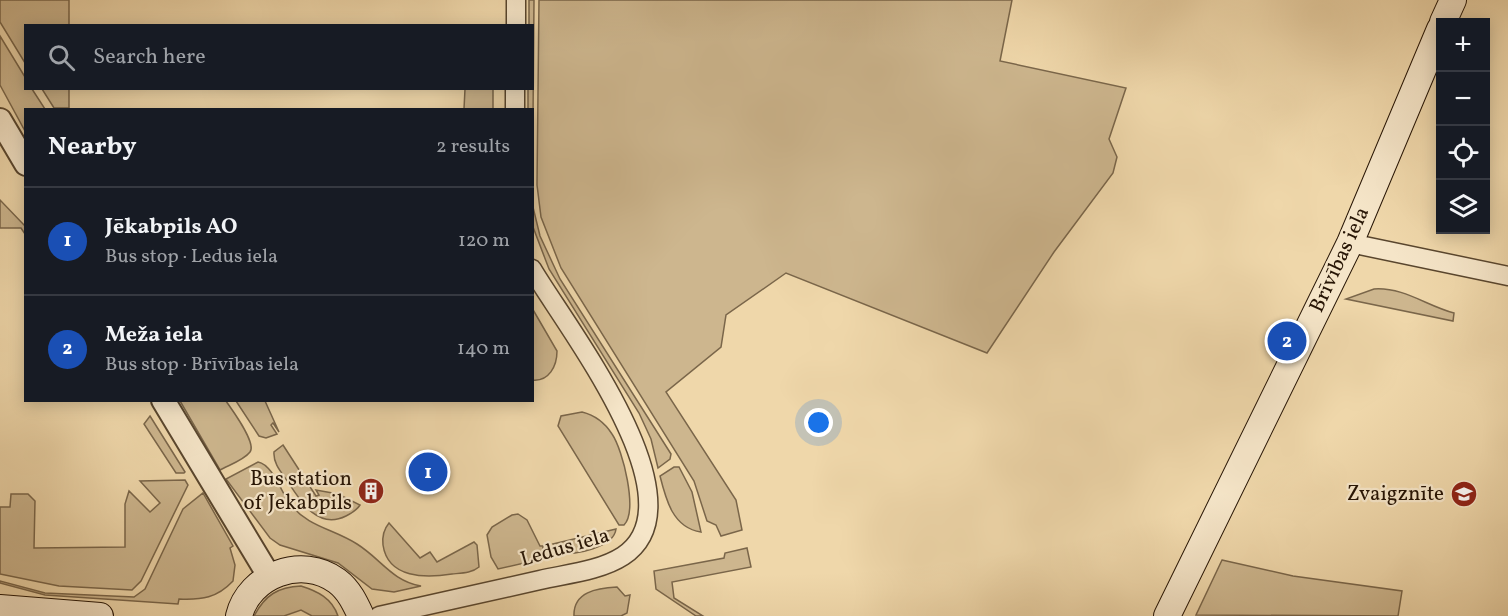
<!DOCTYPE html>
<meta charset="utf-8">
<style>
:root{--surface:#171b24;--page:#242831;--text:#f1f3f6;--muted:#9ea1a6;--line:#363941;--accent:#c59692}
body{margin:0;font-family:Vollkorn,serif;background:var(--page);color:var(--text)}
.controls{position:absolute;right:18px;top:18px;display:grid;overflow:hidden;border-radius:0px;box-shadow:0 3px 15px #0003}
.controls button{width:54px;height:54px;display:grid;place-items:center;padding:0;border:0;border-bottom:2px solid var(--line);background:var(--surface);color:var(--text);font:30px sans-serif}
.you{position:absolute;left:819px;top:423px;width:21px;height:21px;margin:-15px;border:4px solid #fff;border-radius:50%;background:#1a73e8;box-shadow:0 0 0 9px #1a73e833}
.badge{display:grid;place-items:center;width:39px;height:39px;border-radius:50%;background:var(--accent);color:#fff;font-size:20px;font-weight:700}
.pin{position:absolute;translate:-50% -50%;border:3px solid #fff;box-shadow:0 2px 6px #0006}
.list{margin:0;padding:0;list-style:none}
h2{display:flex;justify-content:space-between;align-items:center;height:78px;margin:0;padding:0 24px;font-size:26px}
h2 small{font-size:20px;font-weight:400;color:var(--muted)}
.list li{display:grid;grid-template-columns:39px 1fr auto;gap:18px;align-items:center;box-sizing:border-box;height:108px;padding:0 24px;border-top:2px solid var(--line)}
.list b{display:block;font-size:22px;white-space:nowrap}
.list p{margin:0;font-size:20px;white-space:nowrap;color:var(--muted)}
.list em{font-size:20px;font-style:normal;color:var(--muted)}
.icon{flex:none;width:33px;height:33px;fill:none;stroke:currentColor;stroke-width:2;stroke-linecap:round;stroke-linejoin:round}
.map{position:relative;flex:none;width:1508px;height:616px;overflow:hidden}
.search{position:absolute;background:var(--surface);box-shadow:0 3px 15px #0003;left:24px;top:24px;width:510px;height:66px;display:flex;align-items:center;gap:15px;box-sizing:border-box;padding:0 21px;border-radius:0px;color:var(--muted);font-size:22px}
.panel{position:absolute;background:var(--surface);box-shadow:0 3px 15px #0003;left:24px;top:108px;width:510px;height:294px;border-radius:0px}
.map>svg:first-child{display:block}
.green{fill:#cdb68e;stroke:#7a664a;stroke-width:1.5}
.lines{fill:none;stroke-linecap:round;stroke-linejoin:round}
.minor-casing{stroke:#59462e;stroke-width:21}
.tertiary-casing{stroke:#59462e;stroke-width:26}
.secondary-casing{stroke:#271505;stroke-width:28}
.minor{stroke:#f5e5c8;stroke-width:18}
.tertiary{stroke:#f5e5c8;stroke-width:22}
.secondary{stroke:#f5e5c8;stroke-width:26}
.labels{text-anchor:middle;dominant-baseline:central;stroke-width:4.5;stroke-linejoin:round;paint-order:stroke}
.street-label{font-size:21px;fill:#271505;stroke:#f5e5c8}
.poi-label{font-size:21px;fill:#271505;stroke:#f5e5c8;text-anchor:end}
</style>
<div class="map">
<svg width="1508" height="616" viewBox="0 0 1508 616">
<rect width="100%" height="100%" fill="#efd7aa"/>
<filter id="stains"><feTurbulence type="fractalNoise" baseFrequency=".00333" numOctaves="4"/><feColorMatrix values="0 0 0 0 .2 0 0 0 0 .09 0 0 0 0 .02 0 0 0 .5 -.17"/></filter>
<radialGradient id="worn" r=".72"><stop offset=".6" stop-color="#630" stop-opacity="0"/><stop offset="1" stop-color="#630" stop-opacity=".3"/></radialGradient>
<g class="green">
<path d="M 0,0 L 69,0 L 69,25 L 26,26 L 25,63 L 0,22 Z"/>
<path d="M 529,0 L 534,0 L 533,119 L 532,110 L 528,109 L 528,89 L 532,88 L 532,26 L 529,25 Z"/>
<path d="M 539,0 L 1012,0 L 1000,61 L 1126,88 L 1109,139 L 1117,157 L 1113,173 L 1054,252 L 987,353 L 786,273 L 726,315 L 721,347 L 666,392 L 736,500 L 742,530 L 721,536 L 716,525 L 707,521 L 694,481 L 561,268 L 541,217 L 537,185 Z"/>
<path d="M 0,36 L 25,77 L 26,88 L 32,89 L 45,109 L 26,110 L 25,131 L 0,85 Z"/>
<path d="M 42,89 L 69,89 L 69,108 L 54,108 Z"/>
<path d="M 465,89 L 493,89 L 493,109 L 464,109 Z"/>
<path d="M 0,200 L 25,226 L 25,234 L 21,228 L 0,228 Z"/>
<path d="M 532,203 L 540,236 L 560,279 L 671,454 L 670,459 L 658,468 L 651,439 L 639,413 L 549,269 L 533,227 Z"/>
<path d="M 1374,289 C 1404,287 1427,306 1454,313 L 1453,321 L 1346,299 Z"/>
<path d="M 532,308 L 557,351 C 557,366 549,382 532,380 Z"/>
<path d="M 180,401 L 226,401 C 232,410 257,443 250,452 C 244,460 229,465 220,470 Z"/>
<path d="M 236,401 L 265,401 L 279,432 L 273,423 L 271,425 L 277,434 L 266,438 L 259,436 Z"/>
<path d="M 582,412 C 594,415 605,423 612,434 C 623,450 638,511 624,525 L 619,525 L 558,426 L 561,416 Z"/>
<path d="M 150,416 L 185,472 L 184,473 L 176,473 L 144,424 Z"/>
<path d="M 283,445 L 316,496 L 319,495 L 316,490 L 338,494 L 360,505 C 357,510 352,513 346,516 C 318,530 301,502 288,482 C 282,473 273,464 274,452 Z"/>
<path d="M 258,462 C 273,465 281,492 290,504 C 308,527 334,529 357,544 C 381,559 392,581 421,586 L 394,592 L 372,589 L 338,563 L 280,545 L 270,538 L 226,479 Z"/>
<path d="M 674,467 L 679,467 L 692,492 L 701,532 C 673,528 666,500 660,476 Z"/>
<path d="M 185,480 L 188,485 L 141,581 L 132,590 L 59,586 L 0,574 L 0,507 L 10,507 L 11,494 L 28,494 L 35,501 L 34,548 L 125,547 L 125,504 L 129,491 L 150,512 L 160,503 L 140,481 Z"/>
<path d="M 203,493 L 233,546 L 230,548 L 235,565 L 233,581 C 217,598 202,600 179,599 L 178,604 L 45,595 L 0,583 L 0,581 L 45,593 L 134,597 L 145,589 L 183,509 Z"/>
<path d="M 518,514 L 527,520 L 540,546 L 543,546 L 542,559 L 498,569 L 491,557 L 487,535 L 492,527 L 512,515 Z"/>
<path d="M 389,523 L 420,558 L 430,552 L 437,562 L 474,542 L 477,545 L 479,567 C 472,573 462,573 452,574 C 426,578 388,579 383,545 C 382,536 384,529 389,523 Z"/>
<path d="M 616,529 C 614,547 575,556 560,553 L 553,544 Z"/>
<path d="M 747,548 L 751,567 L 672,582 L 674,598 L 703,616 L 696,616 L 656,589 L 654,571 L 724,558 L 725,553 Z"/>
<path d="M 1222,560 L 1293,576 L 1402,591 L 1398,616 L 1196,615 Z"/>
<path d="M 301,586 C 317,591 332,598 338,616 L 312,616 L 301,610 L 284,616 L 254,616 C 265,595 278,587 301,586 Z"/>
<path d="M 617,587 L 625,596 L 630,595 L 627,613 L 621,616 L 574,616 C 573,592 597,588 617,587 Z"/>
</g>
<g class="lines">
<defs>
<g id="minor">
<path d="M 516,26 L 516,0"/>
<path d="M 515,110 L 515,88"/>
<path d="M 1350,243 L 1508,276"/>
<path d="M 379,616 C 433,604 486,592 540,580 C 566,574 600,571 623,556 C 705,502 564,324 532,269"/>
</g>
<g id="tertiary">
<path d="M 0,120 L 26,164"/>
<path d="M 163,400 L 269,576"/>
</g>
<g id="secondary">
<path d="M 1443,22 L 1453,0"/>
<path d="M 0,608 L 100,616"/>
<path d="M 239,616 C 249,575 302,555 337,581 C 349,590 355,603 361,616"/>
<path d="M 1167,616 L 1350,243 L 1440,29"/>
</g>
</defs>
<use href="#minor" class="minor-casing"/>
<use href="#tertiary" class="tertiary-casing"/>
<use href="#secondary" class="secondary-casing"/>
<use href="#minor" class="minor"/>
<use href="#tertiary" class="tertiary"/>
<use href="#secondary" class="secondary"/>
</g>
<defs>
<symbol id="building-disc" viewBox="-11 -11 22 22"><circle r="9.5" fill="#8f2418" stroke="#f5e5c8"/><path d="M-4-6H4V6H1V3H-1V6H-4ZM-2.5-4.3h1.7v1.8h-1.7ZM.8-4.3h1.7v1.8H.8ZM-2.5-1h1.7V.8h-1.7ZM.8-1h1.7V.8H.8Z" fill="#fff"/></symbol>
<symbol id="school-disc" viewBox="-11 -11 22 22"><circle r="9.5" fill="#8f2418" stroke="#f5e5c8"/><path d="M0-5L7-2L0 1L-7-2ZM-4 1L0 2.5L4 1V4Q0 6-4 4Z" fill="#fff"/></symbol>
</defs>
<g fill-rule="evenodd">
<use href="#building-disc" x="356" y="476" width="30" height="30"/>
<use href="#school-disc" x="1449" y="479" width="30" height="30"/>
</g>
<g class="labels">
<g class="street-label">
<text transform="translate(1340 260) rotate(-65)">Brīvības iela</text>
<text transform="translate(565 548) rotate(-16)">Ledus iela</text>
</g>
<g class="poi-label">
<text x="352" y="479">Bus station<tspan x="352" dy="24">of Jekabpils</tspan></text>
<text x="1444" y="494">Zvaigznīte</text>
</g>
</g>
<rect width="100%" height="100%" filter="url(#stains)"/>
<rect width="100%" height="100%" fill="url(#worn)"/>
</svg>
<div class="controls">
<button>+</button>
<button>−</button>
<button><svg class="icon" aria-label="locate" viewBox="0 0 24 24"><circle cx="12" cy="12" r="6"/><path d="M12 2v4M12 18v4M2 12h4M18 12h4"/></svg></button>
<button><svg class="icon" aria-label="layers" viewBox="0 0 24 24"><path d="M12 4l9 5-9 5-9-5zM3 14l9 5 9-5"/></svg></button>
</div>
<div class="you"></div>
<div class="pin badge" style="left:428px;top:472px;background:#1a4fb4">1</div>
<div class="pin badge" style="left:1287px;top:341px;background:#1a4fb4">2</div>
<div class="search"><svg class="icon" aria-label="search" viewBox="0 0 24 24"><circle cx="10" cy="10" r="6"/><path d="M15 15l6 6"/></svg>Search here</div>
<section class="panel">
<h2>Nearby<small>2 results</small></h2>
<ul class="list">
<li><span class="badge" style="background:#1a4fb4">1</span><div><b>Jēkabpils AO</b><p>Bus stop · Ledus iela</p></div><em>120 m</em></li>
<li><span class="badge" style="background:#1a4fb4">2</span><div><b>Meža iela</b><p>Bus stop · Brīvības iela</p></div><em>140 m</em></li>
</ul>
</section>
</div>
